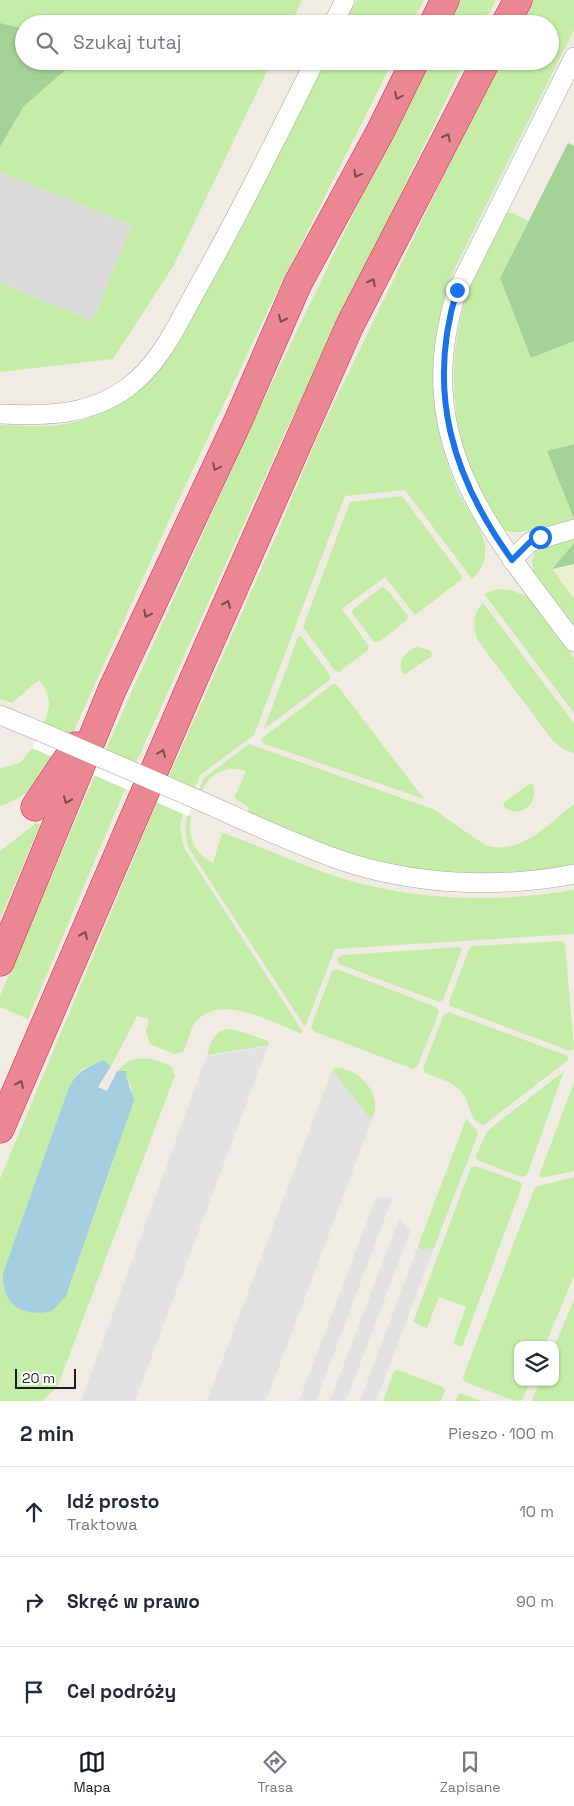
<!DOCTYPE html>
<html lang="pl">
<meta charset="utf-8">
<style>
:root{--surface:#fff;--page:#f6f6f7;--text:#1f2937;--muted:#747a83;--line:#e0e1e3;--accent:#111827}
body{margin:0;font-family:"Space Grotesk",sans-serif;background:var(--page);color:var(--text)}
.controls{position:absolute;right:15px;bottom:15px;display:grid;overflow:hidden;border-radius:10px;box-shadow:0 1px 4px #0004}
.controls button{width:45px;height:45px;display:grid;place-items:center;padding:0;border:0;border-bottom:1px solid var(--line);background:var(--surface);color:var(--text);font:25px sans-serif}
.scale{position:absolute;left:15px;bottom:12px;width:61px;box-sizing:border-box;padding-left:5px;border:2px solid #1e1e1e;border-top:0;font-size:14px;line-height:18px;white-space:nowrap;color:#1e1e1e;-webkit-text-stroke:4px #fff;paint-order:stroke}
.stop{position:absolute;width:15px;height:15px;margin:-11px;border:4px solid #1a73e8;border-radius:50%;background:#fff}
.stop.end{background:#1a73e8;border-color:#fff;box-shadow:0 1px 5px #0008}
.list{margin:0;padding:0;list-style:none}
h2{display:flex;justify-content:space-between;align-items:center;height:65px;margin:0;padding:0 20px;font-size:21px}
h2 small{font-size:16px;font-weight:400;color:var(--muted)}
.list li{display:grid;grid-template-columns:32px 1fr auto;gap:15px;align-items:center;box-sizing:border-box;height:90px;padding:0 20px;border-top:1px solid var(--line)}
.list b{display:block;font-size:19px;white-space:nowrap}
.list p{margin:0;font-size:16px;white-space:nowrap;color:var(--muted)}
.list em{font-size:16px;font-style:normal;color:var(--muted)}
.icon{flex:none;width:28px;height:28px;fill:none;stroke:currentColor;stroke-width:2;stroke-linecap:round;stroke-linejoin:round}
.map{position:relative;flex:none;width:574px;height:1401px;overflow:hidden}
.search{position:absolute;background:var(--surface);box-shadow:0 1px 4px #0004;left:15px;right:15px;top:15px;height:55px;display:flex;align-items:center;gap:12px;box-sizing:border-box;padding:0 18px;border-radius:28px;color:var(--muted);font-size:19px}
.sheet{height:335px;background:var(--surface)}
nav{display:flex;justify-content:space-around;align-items:center;box-sizing:border-box;height:70px;border-top:1px solid var(--line);background:var(--surface);font-size:14px;color:var(--muted)}
nav a{display:grid;justify-items:center;gap:2px}
nav .on{color:var(--accent)}
.map>svg:first-child{display:block}
.residential{fill:#dcdbdb}
.farmland{fill:#ebf0ce}
.grass{fill:#c5eda7}
.forest{fill:#a4d196}
.parking{fill:#e2e2e2}
.water{fill:#a2cee0}
.pier{fill:#fff}
.lines{fill:none;stroke-linecap:round;stroke-linejoin:round}
.minor-casing{stroke:#a5a5a5;stroke-width:20}
.motorway-casing{stroke:#e41b53;stroke-width:29}
.minor{stroke:#fff;stroke-width:19}
.motorway{stroke:#eb8793;stroke-width:28}
.minor-bridge-casing{stroke:#a5a5a5;stroke-width:20;stroke-linecap:butt}
.minor-bridge{stroke:#fff;stroke-width:19}
.oneway{stroke:#7a4d53}
.route{stroke:#1a73e8;stroke-width:6}
</style>
<div class="map">
<svg width="574" height="1401" viewBox="0 0 574 1401">
<rect width="100%" height="100%" fill="#f0ece4"/>
<path class="residential" d="M 0,172 L 132,225 L 92,321 L 0,283 Z"/>
<path class="farmland" d="M 574,564 L 574,599 L 552,569 Z"/>
<g class="grass">
<path d="M 0,0 L 302,0 L 291,24 L 24,24 L 24,29 L 0,23 Z"/>
<path d="M 357,0 L 424,0 L 412,24 L 344,24 Z"/>
<path d="M 458,0 L 496,0 L 484,24 L 446,24 Z"/>
<path d="M 530,0 L 574,0 L 574,30 L 455,268 C 426,339 427,416 456,487 C 464,506 481,525 485,545 C 487,558 482,571 472,579 L 405,490 L 345,496 L 254,735 L 200,775 L 195,788 L 169,776 L 275,538 L 319,434 L 499,61 L 550,61 L 550,24 L 518,24 Z"/>
<path d="M 76,61 L 272,61 L 174,265 L 113,359 L 0,372 L 0,283 L 92,321 L 132,225 L 0,172 L 0,147 L 24,106 Z"/>
<path d="M 325,61 L 393,61 L 270,306 L 172,514 L 72,735 L 43,723 C 53,706 50,694 39,680 L 12,703 L 0,699 L 0,425 C 19,425 39,428 58,425 C 115,418 157,382 184,334 Z"/>
<path d="M 427,61 L 465,61 L 284,435 L 136,763 L 106,749 L 253,422 Z"/>
<path d="M 506,213 L 513,213 L 528,221 L 500,278 L 531,358 L 574,341 L 574,444 L 547,451 L 574,519 C 559,523 521,536 507,531 C 496,526 488,504 482,494 C 449,434 446,356 468,292 C 477,265 493,239 506,213 Z"/>
<path d="M 402,496 L 462,576 L 461,580 L 415,615 L 385,577 L 342,609 L 369,646 L 368,650 L 339,672 L 335,671 L 303,627 L 350,502 Z"/>
<path d="M 574,538 L 574,543 L 552,569 L 574,599 L 574,626 L 533,571 L 532,560 L 536,549 Z"/>
<path d="M 382,587 L 386,588 L 408,616 L 407,620 L 379,642 L 374,642 L 352,613 L 353,609 Z"/>
<path d="M 496,589 L 512,590 L 528,597 L 574,658 L 574,713 L 484,594 Z"/>
<path d="M 483,603 L 574,723 L 574,753 L 565,750 L 553,741 L 479,642 C 472,629 472,614 483,603 Z"/>
<path d="M 301,636 L 330,675 L 330,680 L 264,729 L 298,637 Z"/>
<path d="M 418,647 L 431,651 L 432,656 L 404,675 C 395,664 405,650 418,647 Z"/>
<path d="M 333,684 L 337,685 L 424,799 L 262,743 L 261,739 Z"/>
<path d="M 249,744 L 433,809 L 485,845 C 520,857 549,823 574,804 L 574,864 C 502,878 425,876 354,855 C 318,844 283,828 248,813 L 249,807 L 234,798 L 246,771 C 227,765 210,772 202,791 L 199,790 L 204,778 Z"/>
<path d="M 32,748 L 58,759 C 41,780 27,798 0,806 L 0,768 L 20,763 Z"/>
<path d="M 95,775 L 125,789 L 28,1019 L 0,1007 L 0,996 Z"/>
<path d="M 529,784 L 533,784 C 539,803 522,819 505,808 L 503,803 Z"/>
<path d="M 157,802 L 183,813 L 180,827 L 184,848 L 303,1032 L 302,1034 C 273,1023 219,991 195,1023 C 190,1031 187,1043 183,1052 L 174,1054 L 150,1044 L 146,1032 L 149,1019 L 137,1016 L 111,1066 L 103,1061 L 82,1069 L 74,1078 L 3,1273 L 3,1289 L 66,1296 L 112,1165 L 132,1089 L 126,1076 L 126,1071 L 117,1071 C 134,1053 150,1057 171,1066 L 175,1075 L 60,1380 L 55,1389 L 42,1401 L 0,1401 L 0,1179 Z"/>
<path d="M 187,815 L 191,817 C 187,838 195,854 213,863 L 222,833 C 254,843 286,859 320,871 C 402,901 489,904 574,890 L 574,934 L 335,949 L 305,1027 L 188,847 L 185,831 Z"/>
<path d="M 36,823 L 40,825 L 0,919 L 0,851 Z"/>
<path d="M 562,941 L 565,944 L 574,1049 L 570,1051 L 450,1006 L 449,1002 L 469,949 L 472,946 Z"/>
<path d="M 459,947 L 462,949 L 443,1000 L 439,1002 L 339,964 L 337,959 L 342,955 Z"/>
<path d="M 337,969 L 436,1007 L 439,1012 L 417,1067 L 413,1069 L 313,1031 L 311,1027 L 332,971 Z"/>
<path d="M 449,1012 L 568,1056 L 568,1060 L 484,1125 C 469,1123 470,1101 461,1091 C 452,1081 437,1078 425,1073 L 423,1069 L 444,1014 Z"/>
<path d="M 225,1029 L 237,1030 L 268,1041 L 269,1045 L 208,1055 C 208,1043 215,1033 225,1029 Z"/>
<path d="M 335,1068 C 358,1066 384,1095 372,1118 L 369,1117 L 333,1073 L 332,1070 Z"/>
<path d="M 564,1071 L 527,1175 L 522,1177 L 477,1160 L 476,1156 L 487,1131 Z"/>
<path d="M 574,1082 L 574,1171 L 541,1178 L 539,1176 Z"/>
<path d="M 466,1119 L 477,1130 L 478,1134 L 434,1248 L 420,1250 L 418,1246 Z"/>
<path d="M 476,1166 L 520,1182 L 522,1186 L 462,1347 L 453,1344 L 466,1307 L 439,1297 L 427,1328 L 413,1322 L 471,1167 Z"/>
<path d="M 574,1177 L 574,1276 L 545,1345 L 518,1345 L 518,1382 L 530,1382 L 522,1400 L 515,1401 L 465,1382 L 463,1377 L 535,1187 Z"/>
<path d="M 574,1299 L 574,1401 L 532,1401 L 539,1382 L 555,1382 L 555,1345 Z"/>
<path d="M 398,1370 L 443,1387 L 445,1391 L 441,1401 L 383,1401 L 394,1371 Z"/>
<path d="M 460,1393 L 481,1401 L 454,1401 Z"/>
</g>
<g class="forest">
<path d="M 0,23 L 24,29 L 24,61 L 76,61 L 24,106 L 0,147 Z"/>
<path d="M 568,143 L 574,146 L 574,341 L 531,358 L 500,278 Z"/>
<path d="M 574,444 L 574,519 L 547,451 Z"/>
<path d="M 574,543 L 574,564 L 552,569 Z"/>
</g>
<g class="parking">
<path d="M 268,1046 L 135,1401 L 81,1401 L 208,1052 L 210,1056 Z"/>
<path d="M 332,1070 L 369,1117 L 373,1117 L 266,1401 L 207,1401 Z"/>
<path d="M 377,1195 L 379,1198 L 393,1196 L 316,1401 L 299,1401 Z"/>
<path d="M 399,1219 L 408,1229 L 411,1229 L 346,1401 L 330,1401 Z"/>
<path d="M 418,1246 L 420,1250 L 434,1248 L 376,1401 L 360,1401 Z"/>
</g>
<path class="water" d="M 103,1060 L 111,1066 L 98,1087 L 107,1091 L 117,1071 L 126,1071 L 126,1076 L 134,1100 L 66,1296 L 52,1311 C 23,1318 1,1305 3,1273 L 68,1090 C 77,1070 84,1070 103,1060 Z"/>
<path class="pier" d="M 43,723 L 200,790 L 188,816 L 32,748 Z"/>
<g class="lines">
<defs>
<g id="minor">
<path d="M 333,24 L 345,0"/>
<path d="M 574,57 L 457,291 C 409,442 490,530 574,642"/>
<path d="M 0,414 C 45,416 88,416 127,388 C 161,363 178,323 198,287 C 240,213 277,137 315,61"/>
<path d="M 512,560 L 530,542 L 574,529"/>
<path d="M 0,715 L 39,731"/>
<path d="M 196,799 C 244,820 291,843 340,860 C 414,885 498,889 574,874"/>
</g>
<g id="motorway">
<path d="M 433,24 L 445,0"/>
<path d="M 505,24 L 518,0"/>
<path d="M 35,807 L 76,746"/>
<path d="M 0,962 L 112,690 L 238,421 L 298,283 L 380,132 L 415,61"/>
<path d="M 0,1129 L 195,676 L 350,325 L 486,61"/>
</g>
</defs>
<use href="#minor" class="minor-casing"/>
<use href="#motorway" class="motorway-casing"/>
<use href="#minor" class="minor"/>
<use href="#motorway" class="motorway"/>
<defs>
<path id="minor-bridge" d="M 39,731 L 196,799"/>
</defs>
<use href="#minor-bridge" class="minor-bridge-casing"/>
<use href="#minor-bridge" class="minor-bridge"/>
</g>
<defs><path id="oneway-chevron" d="M-2-3.5L2.5 0L-2 3.5" fill="none" stroke-width="1.6" stroke-linecap="round" stroke-linejoin="round" transform="scale(1.25)"/></defs>
<g class="oneway">
<use href="#oneway-chevron" transform="translate(398 96) rotate(116)"/>
<use href="#oneway-chevron" transform="translate(447 137) rotate(-63)"/>
<use href="#oneway-chevron" transform="translate(357 174) rotate(119)"/>
<use href="#oneway-chevron" transform="translate(372 282) rotate(-63)"/>
<use href="#oneway-chevron" transform="translate(282 319) rotate(114)"/>
<use href="#oneway-chevron" transform="translate(216 467) rotate(115)"/>
<use href="#oneway-chevron" transform="translate(227 604) rotate(-66)"/>
<use href="#oneway-chevron" transform="translate(147 614) rotate(115)"/>
<use href="#oneway-chevron" transform="translate(162 753) rotate(-67)"/>
<use href="#oneway-chevron" transform="translate(67 800) rotate(112)"/>
<use href="#oneway-chevron" transform="translate(84 935) rotate(-67)"/>
<use href="#oneway-chevron" transform="translate(20 1084) rotate(-66)"/>
</g>
<g class="lines">
<path class="route" d="M 457,290 C 426,391 452,477 512,560 L 530,542 L 540,537"/>
</g>
</svg>
<div class="controls">
<button><svg class="icon" aria-label="layers" viewBox="0 0 24 24"><path d="M12 4l9 5-9 5-9-5zM3 14l9 5 9-5"/></svg></button>
</div>
<div class="scale">20 m</div>
<div class="stop" style="left:540px;top:537px"></div>
<div class="stop end" style="left:457px;top:290px"></div>
<div class="search"><svg class="icon" aria-label="search" viewBox="0 0 24 24"><circle cx="10" cy="10" r="6"/><path d="M15 15l6 6"/></svg>Szukaj tutaj</div>
</div>
<section class="sheet">
<h2>2 min<small>Pieszo · 100 m</small></h2>
<ul class="list">
<li><svg class="icon" aria-label="ahead" viewBox="0 0 24 24"><path d="M12 20V5M6 11l6-6 6 6"/></svg><div><b>Idź prosto</b><p>Traktowa</p></div><em>10 m</em></li>
<li><svg class="icon" aria-label="right" viewBox="0 0 24 24"><path d="M7 20v-9h11M14 6l5 5-5 5"/></svg><div><b>Skręć w prawo</b></div><em>90 m</em></li>
<li><svg class="icon" aria-label="arrive" viewBox="0 0 24 24"><path d="M6 21V4h12l-3 4 3 4H6"/></svg><div><b>Cel podróży</b></div></li>
</ul>
</section>
<nav>
<a class="on"><svg class="icon" aria-label="map" viewBox="0 0 24 24"><path d="M3 6l6-2 6 2 6-2v14l-6 2-6-2-6 2zM9 4v14M15 6v14"/></svg>Mapa</a>
<a><svg class="icon" aria-label="directions" viewBox="0 0 24 24"><path d="M12 3l9 9-9 9-9-9zM9 14v-3h6M13 9l2 2-2 2"/></svg>Trasa</a>
<a><svg class="icon" aria-label="saved" viewBox="0 0 24 24"><path d="M7 4h10v16l-5-4-5 4z"/></svg>Zapisane</a>
</nav>
